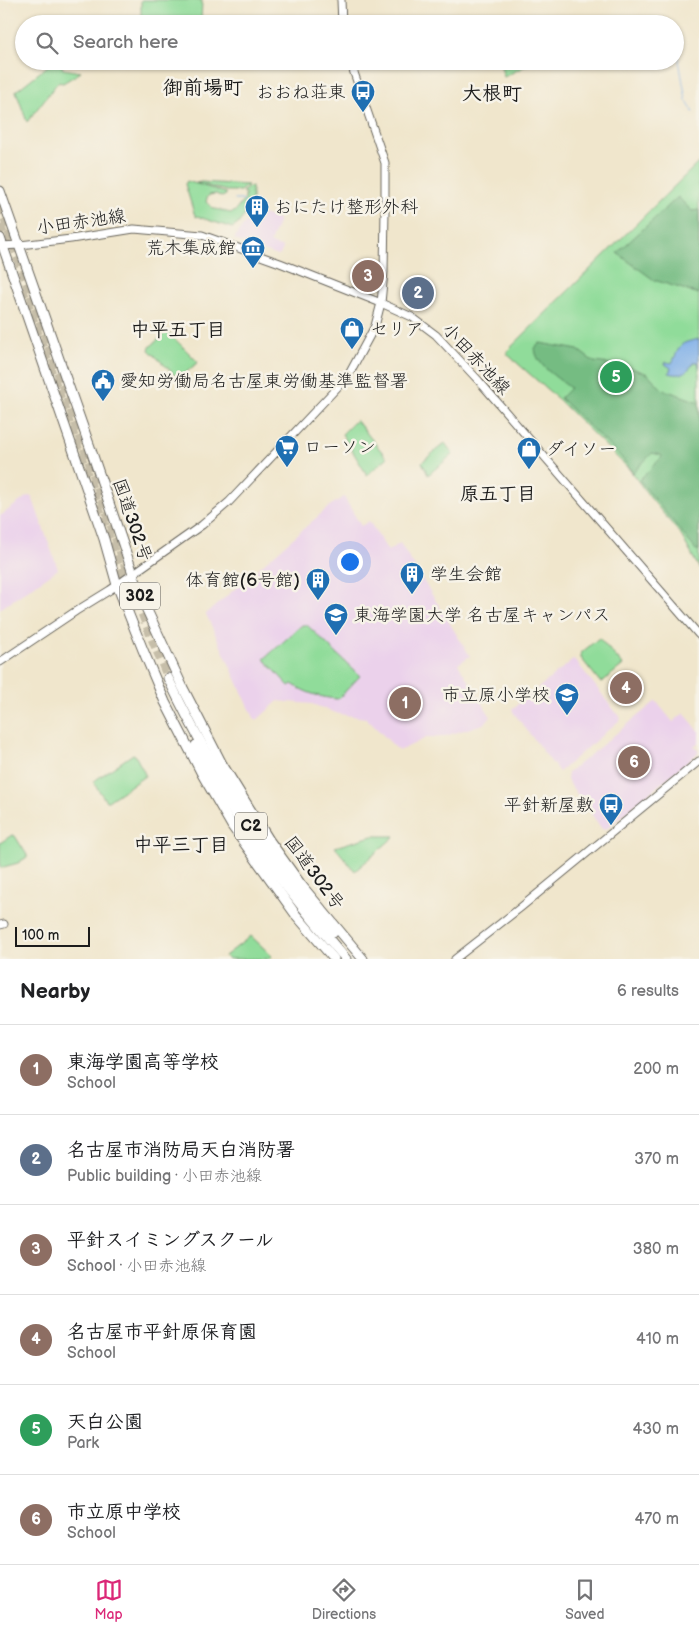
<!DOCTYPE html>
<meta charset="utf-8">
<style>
:root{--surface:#fff;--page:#f2f2f2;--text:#202124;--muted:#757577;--line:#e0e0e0;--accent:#db2777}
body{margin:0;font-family:"Balsamiq Sans","Klee One",sans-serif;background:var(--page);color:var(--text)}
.scale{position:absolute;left:15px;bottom:12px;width:75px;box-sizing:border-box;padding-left:5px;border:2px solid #1c1c1c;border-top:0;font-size:14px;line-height:18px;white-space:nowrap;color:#1c1c1c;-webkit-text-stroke:4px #f7f3e8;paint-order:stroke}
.you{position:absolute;left:349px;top:561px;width:18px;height:18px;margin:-12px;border:4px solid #fff;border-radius:50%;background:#1a73e8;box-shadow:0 0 0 8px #1a73e833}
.badge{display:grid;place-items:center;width:32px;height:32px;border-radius:50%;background:var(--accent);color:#fff;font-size:16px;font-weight:700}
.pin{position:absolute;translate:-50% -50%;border:2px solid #fff;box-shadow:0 1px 5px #0006}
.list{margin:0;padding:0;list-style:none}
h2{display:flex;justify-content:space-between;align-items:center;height:65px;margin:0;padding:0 20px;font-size:21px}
h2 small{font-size:16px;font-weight:400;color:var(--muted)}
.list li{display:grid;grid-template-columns:32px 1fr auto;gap:15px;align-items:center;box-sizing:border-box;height:90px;padding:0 20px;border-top:1px solid var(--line)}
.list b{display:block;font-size:19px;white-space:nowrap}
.list p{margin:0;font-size:16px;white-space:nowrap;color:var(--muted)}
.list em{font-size:16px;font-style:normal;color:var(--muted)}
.icon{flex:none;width:28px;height:28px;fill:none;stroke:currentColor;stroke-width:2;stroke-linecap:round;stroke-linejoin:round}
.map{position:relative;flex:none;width:699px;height:959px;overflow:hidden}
.search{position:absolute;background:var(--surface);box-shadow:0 1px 4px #0004;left:15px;right:15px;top:15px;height:55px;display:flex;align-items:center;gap:12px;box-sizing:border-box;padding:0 18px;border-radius:28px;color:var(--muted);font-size:19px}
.sheet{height:605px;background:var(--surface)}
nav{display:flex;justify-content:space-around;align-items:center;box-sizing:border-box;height:70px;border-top:1px solid var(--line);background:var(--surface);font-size:14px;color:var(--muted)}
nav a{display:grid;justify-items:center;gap:2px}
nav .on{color:var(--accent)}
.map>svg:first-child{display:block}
.built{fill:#ebd1eb}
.green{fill:#90dc9a;stroke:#567c5b}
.forest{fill:#74bc82;stroke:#486c4f}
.water{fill:#7daee8;stroke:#4c6582}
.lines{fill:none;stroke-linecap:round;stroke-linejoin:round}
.stream{stroke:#7daee8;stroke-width:1}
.highway-tunnel{stroke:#c6bea9;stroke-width:9;stroke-dasharray:9 4.5;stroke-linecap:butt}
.secondary-casing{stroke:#66635a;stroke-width:9}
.highway-casing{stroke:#66635a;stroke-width:11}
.secondary{stroke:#fff;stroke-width:7}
.highway{stroke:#fff;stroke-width:9}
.labels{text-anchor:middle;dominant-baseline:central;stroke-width:5;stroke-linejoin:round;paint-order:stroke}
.shield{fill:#f7f3e8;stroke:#5e5c59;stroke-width:1}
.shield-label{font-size:16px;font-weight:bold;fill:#1c1c1c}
.poi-label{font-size:18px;fill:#1c1c1c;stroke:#f7f3e8;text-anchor:start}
.street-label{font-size:18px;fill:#1c1c1c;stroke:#f7f3e8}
.neighbourhood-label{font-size:19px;font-weight:bold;fill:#1c1c1c;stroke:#f7f3e8}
.quarter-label{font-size:20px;font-weight:bold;fill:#1c1c1c;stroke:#f7f3e8}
</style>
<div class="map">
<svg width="699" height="959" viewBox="0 0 699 959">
<rect width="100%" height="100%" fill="#f7f3e8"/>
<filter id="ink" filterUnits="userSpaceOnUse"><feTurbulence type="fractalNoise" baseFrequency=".02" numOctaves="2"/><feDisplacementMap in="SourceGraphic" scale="10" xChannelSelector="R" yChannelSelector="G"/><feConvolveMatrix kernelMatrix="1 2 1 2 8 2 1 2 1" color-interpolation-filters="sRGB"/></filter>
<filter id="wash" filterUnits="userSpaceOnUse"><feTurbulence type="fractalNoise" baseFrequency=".0096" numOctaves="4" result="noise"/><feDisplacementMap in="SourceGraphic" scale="20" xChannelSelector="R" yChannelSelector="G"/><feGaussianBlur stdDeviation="1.12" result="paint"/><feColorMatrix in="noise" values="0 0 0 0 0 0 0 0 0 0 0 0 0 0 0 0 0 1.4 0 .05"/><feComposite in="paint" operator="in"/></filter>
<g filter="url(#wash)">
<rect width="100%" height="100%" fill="#f0e6cc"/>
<g class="built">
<path d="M 254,211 L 279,220 L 270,243 L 283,248 L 280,255 L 278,256 L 235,240 L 235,237 Z"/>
<path d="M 28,496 L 32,497 L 58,569 L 0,609 L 0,516 Z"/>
<path d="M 344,497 L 361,526 L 369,521 L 388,551 L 400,543 L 470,656 L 458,664 L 491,717 L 483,724 L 442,737 L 426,738 L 399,751 L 366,718 L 339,714 L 312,704 L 278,701 L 257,720 L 255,720 L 206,614 L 331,505 Z"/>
<path d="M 573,660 L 576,661 L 621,719 L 559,772 L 513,712 L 512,709 Z"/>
<path d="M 656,701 L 673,722 L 684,713 L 699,731 L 699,742 L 694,746 L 699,752 L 606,829 L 602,829 L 567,780 L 568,773 Z"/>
</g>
<g class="green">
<path d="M 141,0 L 202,0 L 201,24 L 141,24 Z"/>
<path d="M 54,61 L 60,61 L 63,69 L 81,72 L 63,83 L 58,82 L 27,122 L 16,91 Z"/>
<path d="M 499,61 L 535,61 L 504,77 Z"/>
<path d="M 699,162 L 699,568 L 681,535 L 649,496 L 629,469 L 558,399 L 507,354 L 507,351 Z"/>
<path d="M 187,181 L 226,193 L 226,195 L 222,197 L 216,194 L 209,195 L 207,198 L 206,202 L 214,209 C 221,209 230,215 234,212 C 238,209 240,203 245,200 L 245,193 L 242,192 L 249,187 L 252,187 L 252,206 L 237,225 L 232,228 L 199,217 L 198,216 L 196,217 L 194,213 L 185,184 Z"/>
<path d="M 201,182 L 248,185 L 240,191 L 227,191 L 196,183 Z"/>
<path d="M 168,332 L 198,362 L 179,379 L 149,350 L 150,347 L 165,333 Z"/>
<path d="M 356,420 L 387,458 L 367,475 L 342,434 Z"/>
<path d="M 445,443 L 453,454 L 428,475 L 422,462 Z"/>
<path d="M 302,625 L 307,625 L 360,676 L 338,699 C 321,698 306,693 292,684 L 289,686 L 264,659 Z"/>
<path d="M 599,638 L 623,665 L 601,683 L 581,658 L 581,653 Z"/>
<path d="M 133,754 L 135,755 L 145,774 L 145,776 L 108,801 L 106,801 L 94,783 L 94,781 Z"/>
<path d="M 12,835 L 15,836 L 27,855 L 27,857 L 18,863 L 0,868 L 0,843 Z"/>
<path d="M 372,836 L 395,836 L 355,871 L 335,847 Z"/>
<path d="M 251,936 L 272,956 L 268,959 L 228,959 L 225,956 Z"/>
</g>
<g class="forest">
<path d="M 678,197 L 692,211 L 699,210 L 699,294 L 654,280 L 617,253 Z"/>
<path d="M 540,343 L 578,350 L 594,362 L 626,366 L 648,374 L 662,389 L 699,402 L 699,550 L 696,550 L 639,480 L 662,457 L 661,455 L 652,453 L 633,473 L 621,457 L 560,398 L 570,388 C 557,377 536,366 535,348 Z"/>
</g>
<path class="water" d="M 699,339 L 699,367 L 698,362 L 694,362 C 688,372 682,377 669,373 L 671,368 L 665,364 L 666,362 L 672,363 C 682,343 677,344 699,339 Z"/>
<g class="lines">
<g class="stream">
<path d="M 677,49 L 686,100 L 693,112"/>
<path d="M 235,200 L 242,200 L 245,203"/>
</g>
</g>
</g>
<g filter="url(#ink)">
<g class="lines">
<g class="highway-tunnel">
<path d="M 0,206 L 141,611 L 168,678"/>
<path d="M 0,225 L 7,245"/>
<path d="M 22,288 L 135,611"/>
</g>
<defs>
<g id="secondary">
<path d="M 341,0 L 342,24"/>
<path d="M 0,246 L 20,245 L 71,239 L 134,229 L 202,235 L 280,263 L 381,303 L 412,317 L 436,335 L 479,381 L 699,635"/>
<path d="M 0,662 L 76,611 L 110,590 L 202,525 L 229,502 L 348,376 L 375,326 L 381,303 L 384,272 L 385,209 L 385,163 L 350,61"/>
<path d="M 0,925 L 4,924"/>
<path d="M 455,959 L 520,908 L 699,761"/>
</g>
<g id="highway">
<path d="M 0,191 L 90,447 L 141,597 L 183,688 L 222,764 L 269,840 L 302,886 L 363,959"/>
<path d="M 0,238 L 104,539 L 117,585 L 143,650 L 165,702 L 202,774 L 232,826 L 296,915 L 334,959"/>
<path d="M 168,678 C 212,770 266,857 333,933"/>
<path d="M 196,745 C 234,823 289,893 346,959"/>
</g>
</defs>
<use href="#secondary" class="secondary-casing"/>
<use href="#highway" class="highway-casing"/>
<use href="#secondary" class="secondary"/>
<use href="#highway" class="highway"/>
</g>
</g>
<defs>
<symbol id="bus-pin" viewBox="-11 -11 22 30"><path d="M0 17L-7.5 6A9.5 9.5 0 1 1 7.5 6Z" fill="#1f6fb2" stroke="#f7f3e8"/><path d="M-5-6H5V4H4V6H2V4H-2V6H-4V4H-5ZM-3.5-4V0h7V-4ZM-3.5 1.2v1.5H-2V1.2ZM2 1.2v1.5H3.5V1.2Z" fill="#fff"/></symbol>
<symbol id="building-pin" viewBox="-11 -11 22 30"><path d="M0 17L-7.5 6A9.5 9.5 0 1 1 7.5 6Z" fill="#1f6fb2" stroke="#f7f3e8"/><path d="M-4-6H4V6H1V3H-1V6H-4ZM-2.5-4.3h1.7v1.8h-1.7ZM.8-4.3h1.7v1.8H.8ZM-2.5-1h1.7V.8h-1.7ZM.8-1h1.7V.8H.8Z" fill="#fff"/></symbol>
<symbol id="museum-pin" viewBox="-11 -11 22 30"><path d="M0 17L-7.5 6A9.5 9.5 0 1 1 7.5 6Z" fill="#1f6fb2" stroke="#f7f3e8"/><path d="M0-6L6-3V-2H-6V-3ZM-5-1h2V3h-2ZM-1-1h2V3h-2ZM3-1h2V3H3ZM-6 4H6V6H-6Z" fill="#fff"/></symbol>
<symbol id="shop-pin" viewBox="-11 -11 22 30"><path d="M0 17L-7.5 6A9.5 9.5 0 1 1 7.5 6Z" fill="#1f6fb2" stroke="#f7f3e8"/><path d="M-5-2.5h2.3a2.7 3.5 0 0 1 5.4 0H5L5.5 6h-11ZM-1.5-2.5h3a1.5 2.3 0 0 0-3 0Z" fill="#fff"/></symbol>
<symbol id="civic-pin" viewBox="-11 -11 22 30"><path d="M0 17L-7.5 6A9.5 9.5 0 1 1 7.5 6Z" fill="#1f6fb2" stroke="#f7f3e8"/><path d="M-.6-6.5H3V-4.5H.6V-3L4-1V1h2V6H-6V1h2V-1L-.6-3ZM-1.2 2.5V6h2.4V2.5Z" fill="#fff"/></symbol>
<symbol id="supermarket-pin" viewBox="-11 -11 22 30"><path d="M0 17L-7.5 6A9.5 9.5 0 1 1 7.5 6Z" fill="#1f6fb2" stroke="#f7f3e8"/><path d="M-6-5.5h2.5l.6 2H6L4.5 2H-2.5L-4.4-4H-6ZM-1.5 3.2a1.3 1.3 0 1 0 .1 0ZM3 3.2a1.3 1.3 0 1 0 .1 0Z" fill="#fff"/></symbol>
<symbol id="university-pin" viewBox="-11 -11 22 30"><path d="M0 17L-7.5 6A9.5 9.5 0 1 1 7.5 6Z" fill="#1f6fb2" stroke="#f7f3e8"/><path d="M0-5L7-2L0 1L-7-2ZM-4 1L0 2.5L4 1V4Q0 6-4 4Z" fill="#fff"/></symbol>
<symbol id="school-pin" viewBox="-11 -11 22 30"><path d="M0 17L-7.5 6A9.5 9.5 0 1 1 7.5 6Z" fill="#1f6fb2" stroke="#f7f3e8"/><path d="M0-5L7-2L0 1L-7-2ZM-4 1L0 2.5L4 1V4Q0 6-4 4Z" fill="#fff"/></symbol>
</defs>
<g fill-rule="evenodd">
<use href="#bus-pin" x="349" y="78" width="28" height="38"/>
<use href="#building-pin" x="243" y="193" width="28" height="38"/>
<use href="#museum-pin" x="239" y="234" width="28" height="38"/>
<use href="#shop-pin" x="338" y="315" width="28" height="38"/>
<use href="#civic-pin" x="89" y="367" width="28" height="38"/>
<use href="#supermarket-pin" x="273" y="433" width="28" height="38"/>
<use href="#shop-pin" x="515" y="435" width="28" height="38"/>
<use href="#building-pin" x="398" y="560" width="28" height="38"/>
<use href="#building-pin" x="304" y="566" width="28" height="38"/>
<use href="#university-pin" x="322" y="601" width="28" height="38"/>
<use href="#school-pin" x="553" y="681" width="28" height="38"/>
<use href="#bus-pin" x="597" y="791" width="28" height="38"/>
</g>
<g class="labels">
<g class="shield">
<rect x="120" y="582.5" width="40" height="27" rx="4"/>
<rect x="235" y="812.5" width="32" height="27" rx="4"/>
</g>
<g class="shield-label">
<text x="140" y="596">302</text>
<text x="251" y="826">C2</text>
</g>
<g class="poi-label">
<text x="346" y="92" text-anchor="end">おおね荘東</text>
<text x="274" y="207">おにたけ整形外科</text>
<text x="236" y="248" text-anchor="end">荒木集成館</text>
<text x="370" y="329">セリア</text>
<text x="120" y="381">愛知労働局名古屋東労働基準監督署</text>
<text x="304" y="447">ローソン</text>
<text x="546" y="449">ダイソー</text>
<text x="430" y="574">学生会館</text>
<text x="300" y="580" text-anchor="end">体育館(6号館)</text>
<text x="354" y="615">東海学園大学 名古屋キャンパス</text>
<text x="550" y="695" text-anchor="end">市立原小学校</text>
<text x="594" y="805" text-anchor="end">平針新屋敷</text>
</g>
<g class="street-label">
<text transform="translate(81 222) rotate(-8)">小田赤池線</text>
<text transform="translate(476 359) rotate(47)">小田赤池線</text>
<text transform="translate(132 520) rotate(71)">国道302号</text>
<text transform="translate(314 873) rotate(53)">国道302号</text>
</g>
<g class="neighbourhood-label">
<text x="178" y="330">中平五丁目</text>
<text x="498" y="494">原五丁目</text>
<text x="181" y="845">中平三丁目</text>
</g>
<g class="quarter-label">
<text x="203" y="88">御前場町</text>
<text x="492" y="94">大根町</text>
</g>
</g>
</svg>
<div class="scale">100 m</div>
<div class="you"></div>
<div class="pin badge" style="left:405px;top:703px;background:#8d6e63">1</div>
<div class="pin badge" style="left:418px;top:293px;background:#5c6f8a">2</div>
<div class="pin badge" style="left:368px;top:276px;background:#8d6e63">3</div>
<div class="pin badge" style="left:626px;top:688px;background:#8d6e63">4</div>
<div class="pin badge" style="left:616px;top:377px;background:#2e9e5b">5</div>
<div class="pin badge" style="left:634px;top:762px;background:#8d6e63">6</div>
<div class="search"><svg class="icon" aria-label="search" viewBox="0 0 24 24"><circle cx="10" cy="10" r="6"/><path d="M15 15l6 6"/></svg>Search here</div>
</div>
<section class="sheet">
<h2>Nearby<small>6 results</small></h2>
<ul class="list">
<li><span class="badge" style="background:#8d6e63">1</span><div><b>東海学園高等学校</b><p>School</p></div><em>200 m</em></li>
<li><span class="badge" style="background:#5c6f8a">2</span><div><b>名古屋市消防局天白消防署</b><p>Public building · 小田赤池線</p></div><em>370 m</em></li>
<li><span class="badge" style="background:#8d6e63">3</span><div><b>平針スイミングスクール</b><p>School · 小田赤池線</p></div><em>380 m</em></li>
<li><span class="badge" style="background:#8d6e63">4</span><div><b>名古屋市平針原保育園</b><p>School</p></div><em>410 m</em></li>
<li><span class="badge" style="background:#2e9e5b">5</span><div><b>天白公園</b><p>Park</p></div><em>430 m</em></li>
<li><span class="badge" style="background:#8d6e63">6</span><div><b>市立原中学校</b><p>School</p></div><em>470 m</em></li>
</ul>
</section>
<nav>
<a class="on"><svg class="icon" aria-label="map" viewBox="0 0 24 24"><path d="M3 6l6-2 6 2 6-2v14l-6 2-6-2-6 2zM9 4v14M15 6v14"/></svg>Map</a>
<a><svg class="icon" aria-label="directions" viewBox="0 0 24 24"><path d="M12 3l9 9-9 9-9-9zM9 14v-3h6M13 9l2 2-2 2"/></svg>Directions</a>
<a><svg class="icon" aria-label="saved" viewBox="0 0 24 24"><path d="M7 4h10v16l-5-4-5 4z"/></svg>Saved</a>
</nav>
